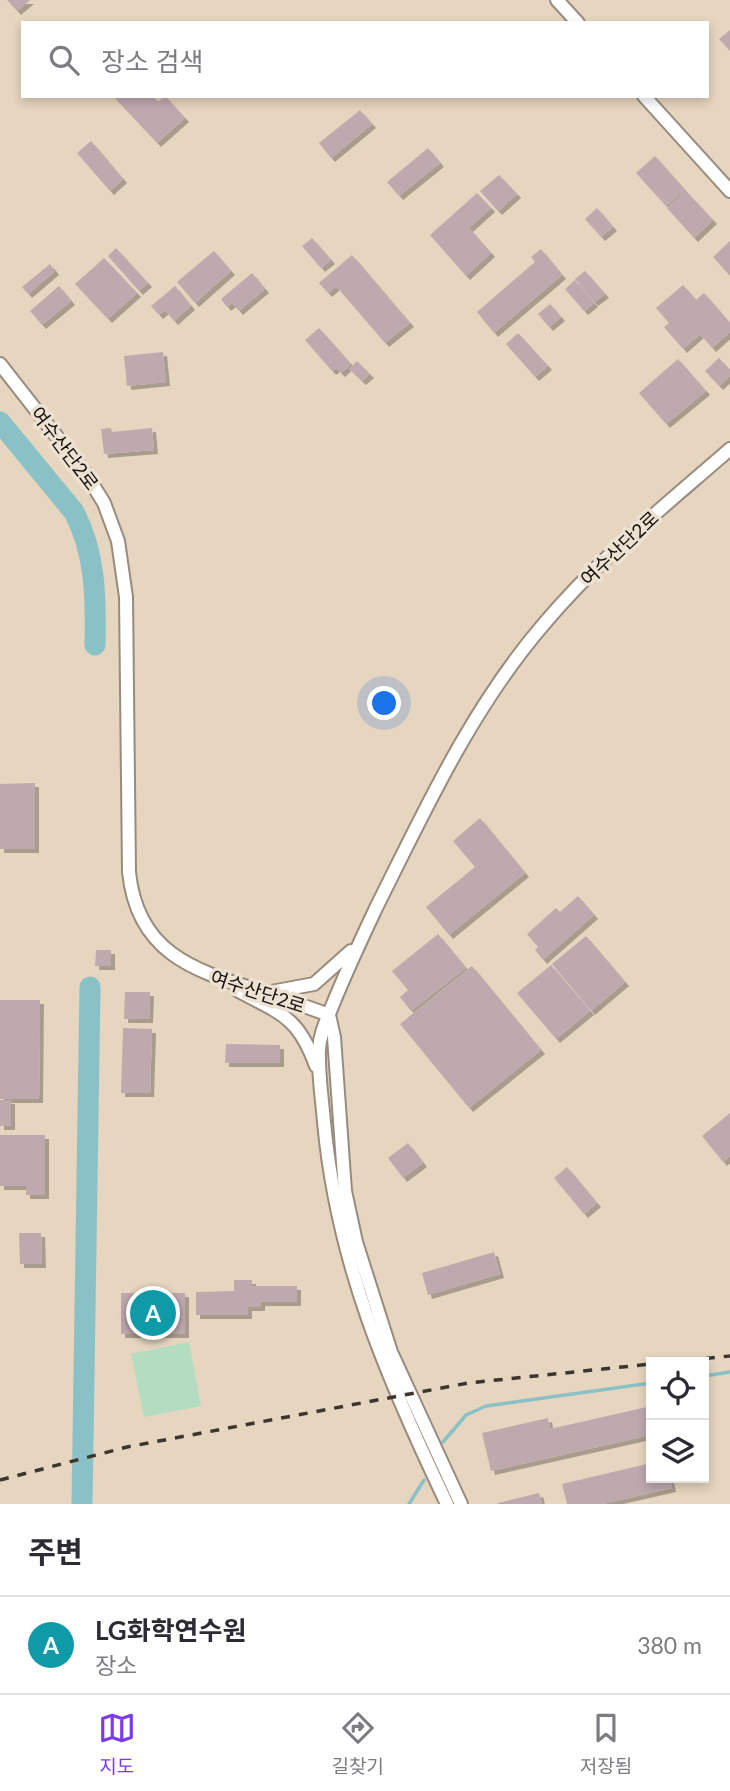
<!DOCTYPE html>
<html lang="ko">
<meta charset="utf-8">
<style>
:root{--surface:#fff;--page:#f7f7f7;--text:#2b2b33;--muted:#7c7c81;--line:#e1e1e2;--accent:#7c3aed}
body{margin:0;font-family:Lato,"Noto Sans KR",sans-serif;background:var(--page);color:var(--text)}
.controls{position:absolute;right:21px;bottom:21px;display:grid;overflow:hidden;border-radius:0px;box-shadow:0 4px 10px #0003}
.controls button{width:63px;height:63px;display:grid;place-items:center;padding:0;border:0;border-bottom:2px solid var(--line);background:var(--surface);color:var(--text);font:35px sans-serif}
.you{position:absolute;left:385px;top:704px;width:24px;height:24px;margin:-18px;border:5px solid #fff;border-radius:50%;background:#1a73e8;box-shadow:0 0 0 10px #1a73e833}
.badge{display:grid;place-items:center;width:46px;height:46px;border-radius:50%;background:var(--accent);color:#fff;font-size:23px;font-weight:700}
.pin{position:absolute;translate:-50% -50%;border:4px solid #fff;box-shadow:0 2px 7px #0006}
.list{margin:0;padding:0;list-style:none}
h2{display:flex;justify-content:space-between;align-items:center;height:91px;margin:0;padding:0 28px;font-size:30px}
h2 small{font-size:23px;font-weight:400;color:var(--muted)}
.list li{display:grid;grid-template-columns:46px 1fr auto;gap:21px;align-items:center;box-sizing:border-box;height:98px;padding:0 28px;border-top:2px solid var(--line)}
.list b{display:block;font-size:26px;white-space:nowrap}
.list p{margin:0;font-size:23px;white-space:nowrap;color:var(--muted)}
.list em{font-size:23px;font-style:normal;color:var(--muted)}
.icon{flex:none;width:38px;height:38px;fill:none;stroke:currentColor;stroke-width:2;stroke-linecap:round;stroke-linejoin:round}
.map{position:relative;flex:none;width:730px;height:1504px;overflow:hidden}
.search{position:absolute;background:var(--surface);box-shadow:0 4px 10px #0003;left:21px;right:21px;top:21px;height:77px;display:flex;align-items:center;gap:18px;box-sizing:border-box;padding:0 24px;border-radius:0px;color:var(--muted);font-size:26px}
.sheet{height:189px;background:var(--surface)}
nav{display:flex;justify-content:space-around;align-items:center;box-sizing:border-box;height:98px;border-top:2px solid var(--line);background:var(--surface);font-size:19px;color:var(--muted)}
nav a{display:grid;justify-items:center;gap:4px}
nav .on{color:var(--accent)}
.map>svg:first-child{display:block}
.built{fill:#e6d5bf;fill-rule:evenodd}
.green{fill:#b4dcc1}
.lines{fill:none;stroke-linecap:round;stroke-linejoin:round}
.stream{stroke:#8ac1c7;stroke-width:3.5}
.river{stroke:#8ac1c7;stroke-width:21}
.building{fill:#bea9af;filter:url(#shadow)}
.tertiary-casing{stroke:#978c7e;stroke-width:16}
.tertiary{stroke:#fff;stroke-width:12}
.rail{stroke:#3b362f;stroke-width:3.5;stroke-dasharray:9 9;stroke-linecap:butt}
.labels{text-anchor:middle;dominant-baseline:central;stroke-width:7;stroke-linejoin:round;paint-order:stroke}
.street-label{font-size:19px;fill:#14100b;stroke:#ede1d1}
</style>
<div class="map">
<svg width="730" height="1504" viewBox="0 0 730 1504">
<defs>
<filter id="shadow"><feDropShadow dx="4" dy="4" stdDeviation="0" flood-color="#0004"/></filter>
</defs>
<rect width="100%" height="100%" fill="#ede1d1"/>
<path class="built" d="M 0,0 L 730,0 L 730,1504 L 0,1504 ZM 23,23 L 707,23 L 707,96 L 23,96 ZM 651,1362 L 704,1362 L 704,1478 L 651,1478 Z"/>
<path class="green" d="M 189,1342 L 201,1406 L 144,1417 L 131,1354 Z"/>
<g class="lines">
<g class="stream">
<path d="M 704,1376 L 730,1372"/>
<path d="M 443,1442 L 466,1415 L 486,1406 L 651,1383"/>
<path d="M 409,1504 L 424,1480"/>
</g>
<g class="river">
<path d="M 0,422 L 74,512 C 96,554 96,599 95,645"/>
<path d="M 82,1504 L 90,987"/>
</g>
</g>
<g class="building">
<path d="M 7,0 L 30,0 L 17,11 Z"/>
<path d="M 730,30 L 730,51 L 719,39 Z"/>
<path d="M 113,96 L 153,96 L 158,102 L 165,96 L 185,118 L 157,143 Z"/>
<path d="M 360,110 L 372,124 L 331,158 L 319,143 Z"/>
<path d="M 91,141 L 123,179 L 110,191 L 77,153 Z"/>
<path d="M 428,148 L 440,163 L 399,196 L 387,182 Z"/>
<path d="M 655,156 L 685,190 L 666,206 L 636,173 Z"/>
<path d="M 499,175 L 517,194 L 498,211 L 480,191 Z"/>
<path d="M 686,191 L 713,220 L 694,238 L 667,208 Z"/>
<path d="M 477,193 L 491,208 L 469,228 L 491,253 L 466,276 L 430,235 Z"/>
<path d="M 597,208 L 613,227 L 601,237 L 585,219 Z"/>
<path d="M 312,238 L 331,260 L 321,268 L 302,246 Z"/>
<path d="M 730,241 L 730,276 L 713,257 Z"/>
<path d="M 116,248 L 148,283 L 139,291 L 108,256 Z"/>
<path d="M 541,249 L 562,275 L 494,333 L 477,312 L 535,262 L 531,257 Z"/>
<path d="M 214,251 L 231,271 L 195,303 L 177,282 Z"/>
<path d="M 352,255 L 410,323 L 385,343 L 336,286 L 328,293 L 319,283 Z"/>
<path d="M 104,258 L 137,293 L 108,319 L 75,284 Z"/>
<path d="M 50,264 L 55,271 L 28,294 L 22,287 Z"/>
<path d="M 585,271 L 605,294 L 594,302 L 575,279 Z"/>
<path d="M 252,273 L 265,289 L 239,311 L 232,303 L 227,307 L 221,299 Z"/>
<path d="M 575,280 L 594,303 L 584,311 L 565,289 Z"/>
<path d="M 683,285 L 696,300 L 704,293 L 730,323 L 730,332 L 712,348 L 700,334 L 683,349 L 664,327 L 669,323 L 656,308 Z"/>
<path d="M 59,286 L 71,301 L 42,325 L 30,311 Z"/>
<path d="M 175,286 L 191,306 L 174,321 L 165,310 L 159,315 L 151,306 Z"/>
<path d="M 550,304 L 561,317 L 549,327 L 538,314 Z"/>
<path d="M 319,328 L 351,364 L 341,373 L 336,368 L 332,371 L 305,340 Z"/>
<path d="M 518,333 L 548,366 L 535,377 L 506,344 Z"/>
<path d="M 163,352 L 166,382 L 127,386 L 124,356 Z"/>
<path d="M 719,358 L 730,370 L 730,376 L 719,386 L 705,371 Z"/>
<path d="M 678,359 L 706,391 L 666,424 L 639,393 Z"/>
<path d="M 357,361 L 370,374 L 362,381 L 349,369 Z"/>
<path d="M 111,428 L 112,432 L 152,428 L 154,450 L 104,454 L 101,429 Z"/>
<path d="M 35,783 L 35,849 L 0,849 L 0,784 Z"/>
<path d="M 480,818 L 525,873 L 449,935 L 426,907 L 475,867 L 453,841 Z"/>
<path d="M 578,896 L 594,915 L 543,960 L 535,950 L 538,947 L 527,934 L 556,908 L 560,912 Z"/>
<path d="M 438,934 L 466,968 L 411,1011 L 400,997 L 408,990 L 392,971 Z"/>
<path d="M 586,936 L 625,982 L 591,1011 L 552,964 Z"/>
<path d="M 96,950 L 111,950 L 111,966 L 95,966 Z"/>
<path d="M 551,965 L 590,1011 L 556,1039 L 517,993 Z"/>
<path d="M 472,966 L 541,1050 L 469,1108 L 400,1024 Z"/>
<path d="M 125,992 L 150,992 L 149,1019 L 124,1019 Z"/>
<path d="M 0,1000 L 40,1000 L 39,1099 L 0,1099 Z"/>
<path d="M 123,1028 L 152,1029 L 150,1093 L 121,1093 Z"/>
<path d="M 226,1044 L 280,1045 L 280,1063 L 225,1063 Z"/>
<rect x="0" y="1100" width="11" height="26"/>
<path d="M 730,1113 L 730,1156 L 723,1162 L 702,1136 Z"/>
<path d="M 0,1135 L 45,1135 L 45,1195 L 26,1195 L 26,1186 L 0,1186 Z"/>
<path d="M 408,1143 L 423,1163 L 403,1178 L 388,1158 Z"/>
<path d="M 567,1167 L 597,1203 L 584,1214 L 554,1178 Z"/>
<path d="M 19,1233 L 41,1233 L 42,1264 L 20,1264 Z"/>
<path d="M 494,1252 L 500,1274 L 428,1295 L 422,1273 Z"/>
<path d="M 234,1280 L 252,1280 L 252,1286 L 297,1286 L 297,1302 L 261,1302 L 261,1307 L 248,1307 L 248,1315 L 196,1315 L 196,1292 L 234,1291 Z"/>
<rect x="121" y="1293" width="64" height="41"/>
<path d="M 647,1407 L 651,1435 L 491,1471 L 482,1433 L 548,1418 L 550,1429 Z"/>
<path d="M 651,1463 L 651,1478 L 670,1478 L 672,1488 L 602,1504 L 567,1504 L 562,1484 Z"/>
<path d="M 539,1493 L 542,1504 L 498,1504 L 498,1503 Z"/>
</g>
<g class="lines">
<defs>
<g id="tertiary">
<path d="M 557,0 L 578,23"/>
<path d="M 644,96 L 730,191"/>
<path d="M 0,364 L 86,474 L 104,503 L 118,541 L 126,597 L 129,872 C 137,951 191,970 257,990 C 281,998 305,1006 329,1015"/>
<path d="M 237,990 C 281,1014 298,1016 316,1066"/>
<path d="M 271,992 L 314,984 L 351,951"/>
<path d="M 329,1015 L 334,1037 L 345,1191 L 356,1242 L 391,1352 L 461,1504"/>
<path d="M 447,1504 C 387,1378 337,1263 324,1122 C 322,1098 318,1074 319,1049 C 320,1036 324,1026 329,1014 C 343,978 359,944 376,908 C 425,810 471,709 543,625 C 598,559 666,505 730,449"/>
</g>
</defs>
<use href="#tertiary" class="tertiary-casing"/>
<use href="#tertiary" class="tertiary"/>
<g class="rail">
<path d="M 670,1362 L 730,1356"/>
<path d="M 0,1480 L 127,1447 L 468,1383 L 651,1364"/>
</g>
</g>
<g class="labels">
<g class="street-label">
<text transform="translate(65 448) rotate(53)">여수산단2로</text>
<text transform="translate(619 548) rotate(-43)">여수산단2로</text>
<text transform="translate(258 991) rotate(18)">여수산단2로</text>
</g>
</g>
</svg>
<div class="controls">
<button><svg class="icon" aria-label="locate" viewBox="0 0 24 24"><circle cx="12" cy="12" r="6"/><path d="M12 2v4M12 18v4M2 12h4M18 12h4"/></svg></button>
<button><svg class="icon" aria-label="layers" viewBox="0 0 24 24"><path d="M12 4l9 5-9 5-9-5zM3 14l9 5 9-5"/></svg></button>
</div>
<div class="you"></div>
<div class="pin badge" style="left:153px;top:1313px;background:#0f9aa8">A</div>
<div class="search"><svg class="icon" aria-label="search" viewBox="0 0 24 24"><circle cx="10" cy="10" r="6"/><path d="M15 15l6 6"/></svg>장소 검색</div>
</div>
<section class="sheet">
<h2>주변<small></small></h2>
<ul class="list">
<li><span class="badge" style="background:#0f9aa8">A</span><div><b>LG화학연수원</b><p>장소</p></div><em>380 m</em></li>
</ul>
</section>
<nav>
<a class="on"><svg class="icon" aria-label="map" viewBox="0 0 24 24"><path d="M3 6l6-2 6 2 6-2v14l-6 2-6-2-6 2zM9 4v14M15 6v14"/></svg>지도</a>
<a><svg class="icon" aria-label="directions" viewBox="0 0 24 24"><path d="M12 3l9 9-9 9-9-9zM9 14v-3h6M13 9l2 2-2 2"/></svg>길찾기</a>
<a><svg class="icon" aria-label="saved" viewBox="0 0 24 24"><path d="M7 4h10v16l-5-4-5 4z"/></svg>저장됨</a>
</nav>
